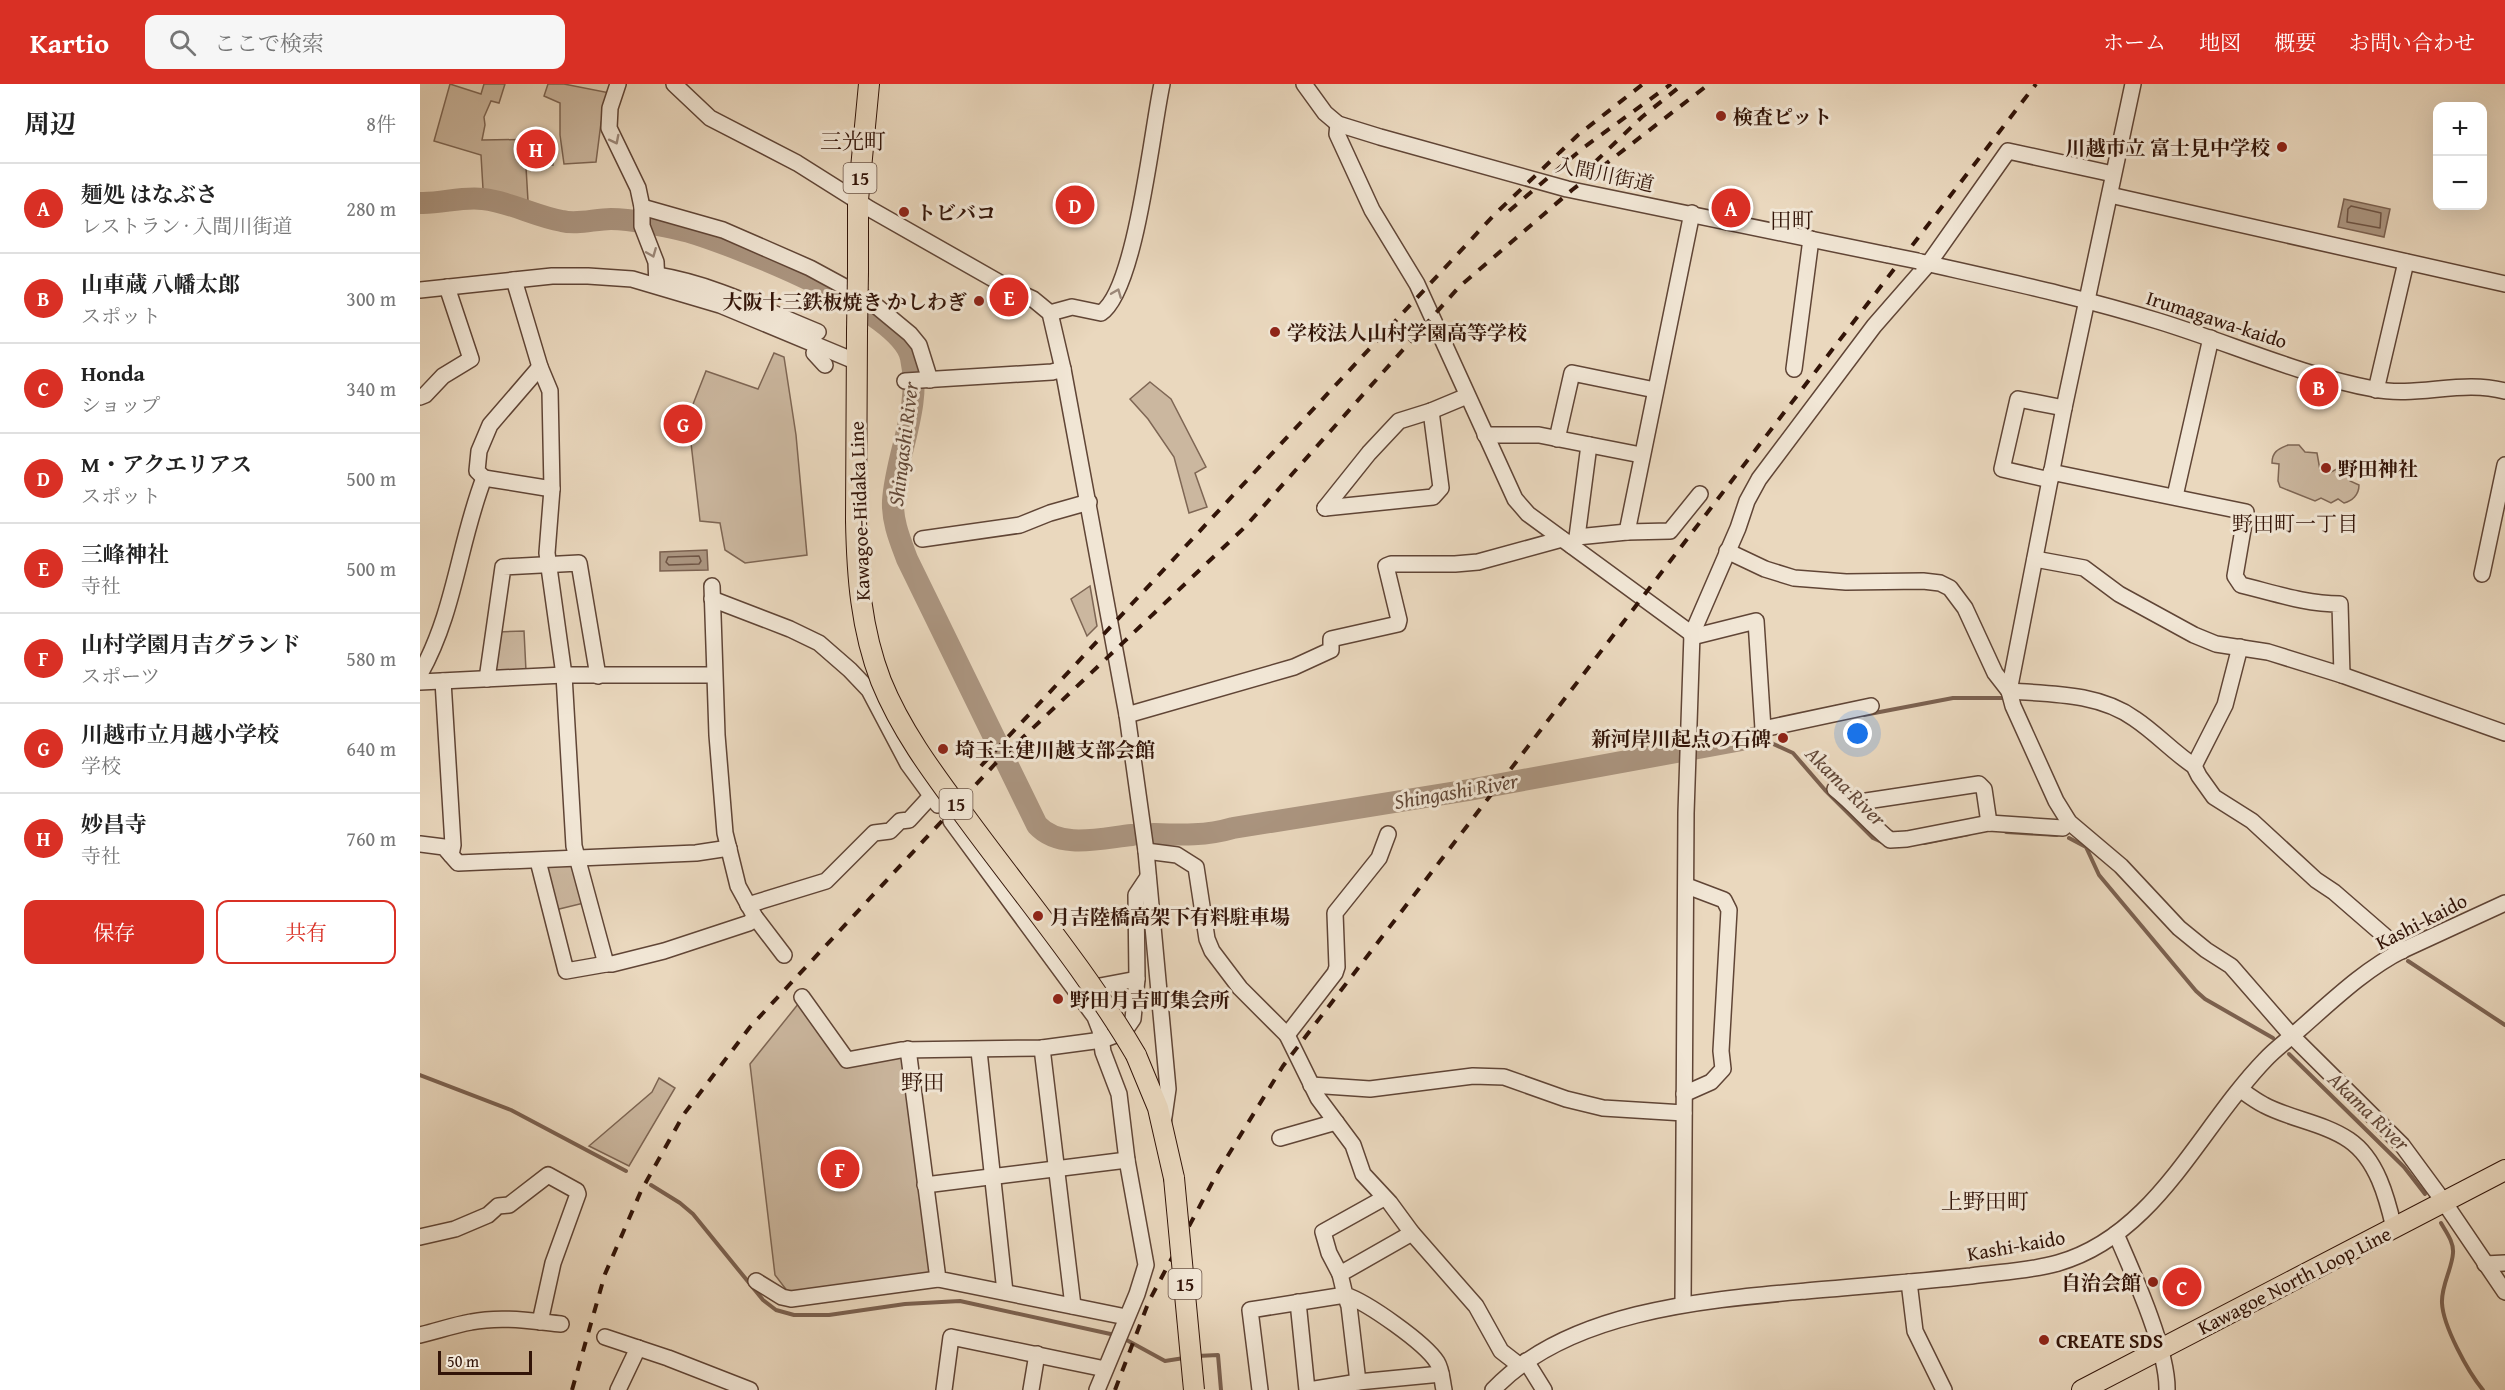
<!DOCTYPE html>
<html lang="ja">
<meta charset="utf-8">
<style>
:root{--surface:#fff;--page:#f6f6f6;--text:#222;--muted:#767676;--line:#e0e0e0;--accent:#d93025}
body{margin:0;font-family:"Gentium Book Plus","Noto Serif JP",serif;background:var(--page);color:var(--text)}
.controls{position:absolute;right:18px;top:18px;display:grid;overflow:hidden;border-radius:12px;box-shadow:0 6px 24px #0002}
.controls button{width:54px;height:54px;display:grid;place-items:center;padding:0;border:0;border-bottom:2px solid var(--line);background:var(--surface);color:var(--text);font:30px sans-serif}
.scale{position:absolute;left:18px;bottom:15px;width:94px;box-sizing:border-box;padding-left:6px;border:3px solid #321408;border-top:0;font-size:16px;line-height:21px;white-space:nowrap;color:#321408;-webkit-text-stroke:4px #f1e6d5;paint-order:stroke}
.you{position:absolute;left:1438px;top:650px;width:21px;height:21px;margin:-15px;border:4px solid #fff;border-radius:50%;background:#1a73e8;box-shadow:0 0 0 9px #1a73e833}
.badge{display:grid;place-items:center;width:39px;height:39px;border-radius:50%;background:var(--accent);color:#fff;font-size:20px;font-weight:700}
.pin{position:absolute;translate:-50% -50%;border:3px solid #fff;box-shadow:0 2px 6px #0006}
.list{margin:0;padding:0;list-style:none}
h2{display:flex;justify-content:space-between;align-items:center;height:78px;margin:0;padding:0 24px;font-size:26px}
h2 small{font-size:20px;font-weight:400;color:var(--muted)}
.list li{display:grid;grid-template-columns:39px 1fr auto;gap:18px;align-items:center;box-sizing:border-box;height:90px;padding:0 24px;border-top:2px solid var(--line)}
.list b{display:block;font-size:22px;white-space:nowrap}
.list p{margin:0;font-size:20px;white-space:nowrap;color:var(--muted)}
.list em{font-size:20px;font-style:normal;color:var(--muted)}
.actions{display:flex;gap:12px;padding:18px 24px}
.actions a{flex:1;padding:14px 0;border:2px solid var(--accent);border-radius:12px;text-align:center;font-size:21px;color:var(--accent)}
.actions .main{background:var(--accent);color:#fff}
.icon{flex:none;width:33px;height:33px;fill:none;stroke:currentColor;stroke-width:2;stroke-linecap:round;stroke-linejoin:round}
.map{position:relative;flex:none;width:2085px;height:1306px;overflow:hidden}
header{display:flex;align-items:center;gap:36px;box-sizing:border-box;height:84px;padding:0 30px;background:var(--accent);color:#fff}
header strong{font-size:28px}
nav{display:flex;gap:33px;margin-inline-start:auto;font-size:21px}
.search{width:420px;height:54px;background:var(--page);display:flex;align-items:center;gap:15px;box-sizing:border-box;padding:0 21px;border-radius:12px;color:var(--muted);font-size:22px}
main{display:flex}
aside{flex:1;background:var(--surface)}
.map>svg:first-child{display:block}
.green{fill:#cbb79f;stroke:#7e6654;stroke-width:1.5}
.water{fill:#ab9580;stroke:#7b6150;stroke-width:1.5}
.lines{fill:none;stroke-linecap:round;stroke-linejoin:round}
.shore{stroke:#6e5444;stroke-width:1.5}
.stream{stroke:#7b6150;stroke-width:4}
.river{stroke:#ab9580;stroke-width:22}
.minor-casing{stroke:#604536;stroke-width:18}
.major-casing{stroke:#321408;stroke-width:22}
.minor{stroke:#f1e6d5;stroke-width:15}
.major{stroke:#ead8be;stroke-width:20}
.rail{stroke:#321408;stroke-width:4;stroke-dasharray:10 10;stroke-linecap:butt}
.minor-bridge-casing{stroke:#604536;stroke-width:18;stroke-linecap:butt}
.major-bridge-casing{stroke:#321408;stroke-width:22;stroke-linecap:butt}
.minor-bridge{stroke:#f1e6d5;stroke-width:15}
.major-bridge{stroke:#ead8be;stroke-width:20}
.oneway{stroke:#9b8879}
.poi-dot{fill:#8f2418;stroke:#f1e6d5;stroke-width:2}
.labels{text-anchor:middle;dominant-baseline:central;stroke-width:6;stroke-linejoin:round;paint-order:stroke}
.shield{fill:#f1e6d5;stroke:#6b5346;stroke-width:1.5}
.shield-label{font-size:18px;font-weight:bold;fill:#321408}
.poi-label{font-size:20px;font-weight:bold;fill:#321408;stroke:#f1e6d5;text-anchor:start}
.street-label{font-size:20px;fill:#321408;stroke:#f1e6d5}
.water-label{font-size:21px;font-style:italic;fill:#624838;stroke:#f1e6d5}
.neighbourhood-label{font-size:21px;fill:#321408;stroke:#f1e6d5}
.quarter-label{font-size:22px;fill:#321408;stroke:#f1e6d5}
</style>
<header>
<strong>Kartio</strong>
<div class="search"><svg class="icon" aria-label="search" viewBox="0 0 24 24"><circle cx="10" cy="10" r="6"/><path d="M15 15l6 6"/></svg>ここで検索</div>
<nav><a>ホーム</a><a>地図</a><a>概要</a><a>お問い合わせ</a></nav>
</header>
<main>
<aside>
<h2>周辺<small>8件</small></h2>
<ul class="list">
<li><span class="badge">A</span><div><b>麺処 はなぶさ</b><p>レストラン · 入間川街道</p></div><em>280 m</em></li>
<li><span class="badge">B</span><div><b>山車蔵 八幡太郎</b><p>スポット</p></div><em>300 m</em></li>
<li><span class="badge">C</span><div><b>Honda</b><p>ショップ</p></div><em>340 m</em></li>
<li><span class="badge">D</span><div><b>M・アクエリアス</b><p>スポット</p></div><em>500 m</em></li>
<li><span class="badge">E</span><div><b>三峰神社</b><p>寺社</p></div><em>500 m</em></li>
<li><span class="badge">F</span><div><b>山村学園月吉グランド</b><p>スポーツ</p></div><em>580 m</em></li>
<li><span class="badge">G</span><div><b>川越市立月越小学校</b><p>学校</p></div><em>640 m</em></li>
<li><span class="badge">H</span><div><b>妙昌寺</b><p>寺社</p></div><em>760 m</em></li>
</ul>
<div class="actions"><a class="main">保存</a><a>共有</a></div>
</aside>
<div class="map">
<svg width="2085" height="1306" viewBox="0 0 2085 1306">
<rect width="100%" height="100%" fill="#ead8be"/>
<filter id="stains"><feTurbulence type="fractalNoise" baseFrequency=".00333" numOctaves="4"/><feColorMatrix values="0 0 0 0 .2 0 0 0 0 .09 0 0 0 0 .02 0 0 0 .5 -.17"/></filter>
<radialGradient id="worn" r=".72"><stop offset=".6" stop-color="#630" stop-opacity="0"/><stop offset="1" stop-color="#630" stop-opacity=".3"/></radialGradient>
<g class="green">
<path d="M 30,0 L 61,10 L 64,0 L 85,0 L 79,19 L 71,17 L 64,33 L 65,41 L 62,56 L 132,55 L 133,81 L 106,83 L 108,117 L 63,105 L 61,71 L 14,57 Z"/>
<path d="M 128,0 L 144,0 L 190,9 L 181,39 L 176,78 L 144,80 L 140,51 L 140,19 L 124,12 Z"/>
<path d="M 354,269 L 364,273 L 376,351 L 387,471 L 325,479 L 305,466 L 300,439 L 280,437 L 268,333 L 286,287 L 338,305 Z"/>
<path d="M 730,298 L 751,315 L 786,383 L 775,389 L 787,423 L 769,429 L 754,373 L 728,335 L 710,315 Z"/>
<path d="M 1868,361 L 1879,361 L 1885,368 L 1897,369 L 1900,386 L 1911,388 L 1921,383 L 1930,397 L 1939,401 C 1939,411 1932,417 1924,419 L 1918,415 L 1911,419 L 1901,414 L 1895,417 L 1860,403 L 1858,397 L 1859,380 L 1852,379 C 1852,367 1859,365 1868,361 Z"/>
<path d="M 670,502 L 677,542 L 667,552 L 651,515 Z"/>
<path d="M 104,547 L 106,587 L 76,588 L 73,584 L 78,548 Z"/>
<path d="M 153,781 L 164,819 L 135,826 L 126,782 Z"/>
<path d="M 379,919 L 425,979 L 482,971 L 511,1190 L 368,1208 L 355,1191 L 330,980 Z"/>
<path d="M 239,994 L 255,1004 L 209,1082 L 169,1062 L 232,1008 Z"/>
</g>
<g class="water">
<path d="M 1924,115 L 1970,125 L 1964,153 L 1918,143 Z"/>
<path d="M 287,466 L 288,486 L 240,487 L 240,468 Z"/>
</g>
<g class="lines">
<g class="shore">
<path d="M 1931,122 L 1961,129 L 1960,144 L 1927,138 L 1928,125 Z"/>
<path d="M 279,472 L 281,477 L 279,480 L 249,481 L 246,478 L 248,473 Z"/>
</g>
<g class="stream">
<path d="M 1444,631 L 1533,614 L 1588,614"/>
<path d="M 1338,653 L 1373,669 L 1405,706 L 1453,754 L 1464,759"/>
<path d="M 1586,748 L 1637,751"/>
<path d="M 1649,754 L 1666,763 L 1679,791 L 1776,907 L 1785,915 L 1853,954"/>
<path d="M 1504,759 L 1549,750"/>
<path d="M 1988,877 L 2085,941"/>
<path d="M 1869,970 L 1984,1083 L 2005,1110"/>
<path d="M 0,991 L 91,1026 L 206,1087"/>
<path d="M 231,1101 L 260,1119 L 273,1130 L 343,1216 L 356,1226 L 374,1231 L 409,1231 L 485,1220 L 540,1217 L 695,1251"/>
<path d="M 2021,1139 C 2026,1148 2034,1158 2033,1169 C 2032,1185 2021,1202 2022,1219 C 2023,1242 2048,1288 2063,1306"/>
<path d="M 703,1254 L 745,1277 L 764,1274"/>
<path d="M 777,1272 L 798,1271 L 801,1306"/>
</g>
<g class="river">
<path d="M 0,119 C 21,120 42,112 63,115 C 90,118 115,132 142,137 C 157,141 175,135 191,135 C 203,135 216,137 227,139 C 243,142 261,145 276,150 C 322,165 481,226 491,274 C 502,323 476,370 473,417 C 472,437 480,456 487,475 L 617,741 C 640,766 682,754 712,751"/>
<path d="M 733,750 C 761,751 786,752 813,744 L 1049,706 L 1338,653"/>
</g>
<defs>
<g id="minor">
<path d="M 198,0 L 190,24 L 189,44 L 218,104 L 222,123 L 222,142 L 236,178 L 237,201"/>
<path d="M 254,0 L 290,34 L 377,79 L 450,125 L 589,204 L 613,215 L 630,229 L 643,285 L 707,631 L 726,767 L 748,1005 L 743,1040"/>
<path d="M 884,0 L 905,29 L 918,40 L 960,53 L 1147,105 L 1468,171"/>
<path d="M 918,40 L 917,50 L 952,126 L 997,200 L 1095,415 L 1108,430 L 1272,550"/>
<path d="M 1690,111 L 2085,200"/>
<path d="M 222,123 L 303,146 L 390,184 L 449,216 L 490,250 L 499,261 L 510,296"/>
<path d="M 1501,178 C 1580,196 1661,213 1738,237 C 1810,259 1880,291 1954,305 C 1997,314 2042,295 2085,307"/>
<path d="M 237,191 C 293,200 346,227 398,248"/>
<path d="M 94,196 L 120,283 L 130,307 L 132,405 L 127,469 L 144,591 L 154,762 L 186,880 L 192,880 L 244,867 L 329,839 L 335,833"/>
<path d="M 0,206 L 132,192 L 168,192 L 212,195 L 300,221 L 437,278"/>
<path d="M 630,229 L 652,223 L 681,229 C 716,206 732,45 742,0"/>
<path d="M 394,269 L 405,281"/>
<path d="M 1374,285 L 1391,155"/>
<path d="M 485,297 L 632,288 L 643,285"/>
<path d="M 1956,306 L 1986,178"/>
<path d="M 0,313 L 5,311 L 23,292 L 51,275 L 27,203"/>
<path d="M 1065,351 L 1119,351 L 1221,371"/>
<path d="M 1137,355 L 1152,289 L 1235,306"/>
<path d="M 64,394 L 57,387 L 59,367 L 70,341 L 120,283"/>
<path d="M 1630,396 L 1582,385 L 1598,315 L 1644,324"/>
<path d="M 1755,412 L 1791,254"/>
<path d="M 905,424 L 1013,413 L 1021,404 L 1011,327"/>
<path d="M 905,424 L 949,369 L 979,337 L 1011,327 L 1047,312"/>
<path d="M 1207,448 L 1272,129"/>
<path d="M 1157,453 L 1169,361"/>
<path d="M 502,455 L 600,441 L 630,429 L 669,418"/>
<path d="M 1152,462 L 1157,453 L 1207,448 L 1250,447 L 1280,410"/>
<path d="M 1307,467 L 1345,485 L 1374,494 L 1426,498 L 1503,497 L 1520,499 L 1530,504 L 1545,524 L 1575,589 L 1589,607 L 1593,622 L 1636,717 L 1649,738 L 1701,782 L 1759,844 L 1786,866 L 1811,882 L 1872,952 L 1982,1061 L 2024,1118 L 2085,1208"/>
<path d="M 1615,475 L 1664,484 L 1699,510 L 1774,551 L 1796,560 L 1848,568 L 1922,591 L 1920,520 C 1886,520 1854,509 1821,501 L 1815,492 L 1826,428 L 1631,388"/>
<path d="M 2062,490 L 2085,381"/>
<path d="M 292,502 L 297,651 L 305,749 L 318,802 L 335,833 L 364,871"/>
<path d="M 292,515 L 370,545 L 399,559 L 430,586 L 449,606 L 488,680 L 518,721"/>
<path d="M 1272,553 L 1336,537 L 1343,645 L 1451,622"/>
<path d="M 0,590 C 35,528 39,458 64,394 L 132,405"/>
<path d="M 1922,591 L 2085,649"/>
<path d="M 67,595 L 83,483 L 159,479 L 178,592"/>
<path d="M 23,597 L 33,761 L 31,771 L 38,779 L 276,769 L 309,764"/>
<path d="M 0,598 L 144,591 L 294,591"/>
<path d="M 1589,607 L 1644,324 L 1713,0"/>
<path d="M 1589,607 C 1631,610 1679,609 1715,635 C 1736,649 1753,668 1774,682 L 1779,692 L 1794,713 L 1832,737 L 1896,796 L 1914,808 L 1982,867"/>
<path d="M 707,631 L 874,583 L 911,566 L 911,555 L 978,540 L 979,536 L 966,482 L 971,480 L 1035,480 L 1058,478 L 1142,455"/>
<path d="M 1774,682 L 1805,621 L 1820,563"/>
<path d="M 1415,705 C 1435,721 1450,740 1470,756 L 1487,755 L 1569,739 L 1643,744 L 1649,738"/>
<path d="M 1433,719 L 1559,700 L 1564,705 L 1569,739"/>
<path d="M 531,737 L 675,933 L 680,946 L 683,968 L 699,1010 L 707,1076 L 726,1181 L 717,1210 L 677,1306"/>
<path d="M 0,760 L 24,763 L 31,771"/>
<path d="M 726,767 L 757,771 L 776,783 L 787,855 L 792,867 L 820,904 L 867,951 L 898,1014 L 933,1061 L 943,1090 L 970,1119 L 992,1149 L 1056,1222 L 1081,1267 L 1099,1281"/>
<path d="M 118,777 L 146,887 L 186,880"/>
<path d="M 328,821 L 406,797 L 454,749 L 470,747 L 480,737 L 489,736 L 511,712"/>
<path d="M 664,905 L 717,895"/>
<path d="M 382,913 L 427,976 L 481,966 L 622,964 L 682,956 L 704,948 L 713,935 L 717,895 L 716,811 L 728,793"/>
<path d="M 867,951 L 915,889 L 917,883 L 915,829 L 959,774 L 968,750"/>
<path d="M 622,964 L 653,1222"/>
<path d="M 488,965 L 518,1195 L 706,1233"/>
<path d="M 559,967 L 585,1208"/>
<path d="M 891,1001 L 950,1005 L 1053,992 L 1084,993 L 1146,1015 L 1183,1024 L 1264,1029"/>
<path d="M 1821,1006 C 1828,1011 1836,1017 1844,1021 C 1870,1035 1904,1039 1929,1056 C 1957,1075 1967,1114 1974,1144"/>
<path d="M 1264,1010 L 1291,998 L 1303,985 L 1301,967 L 1309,826 L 1304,816 L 1267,802"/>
<path d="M 860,1054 L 916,1038"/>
<path d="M 505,1101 L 707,1076"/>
<path d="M 992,1149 L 920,1190 L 925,1211 C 947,1218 1005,1259 1017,1278 C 1022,1286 1022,1297 1024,1306"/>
<path d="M 1696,1150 C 1713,1189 1748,1266 1747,1306"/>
<path d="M 0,1153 L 35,1145 L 68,1131 L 78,1122 L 89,1121 L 128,1091 L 157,1107 L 158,1110 L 133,1179 L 120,1238"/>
<path d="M 2065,1180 L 2085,1179"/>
<path d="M 920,1190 L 909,1169 L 903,1148 L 964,1114"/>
<path d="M 336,1197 L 362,1213 L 371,1215 L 518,1195"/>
<path d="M 1489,1198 L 1495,1247 L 1524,1306"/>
<path d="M 878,1218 L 887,1306"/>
<path d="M 1263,1220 L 1266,729 L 1272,550 L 1318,444 L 1327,417 L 1339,395 L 1454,242 L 1509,179 L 1588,67 L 1693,90"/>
<path d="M 0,1251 C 17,1247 34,1241 51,1238 C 81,1232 111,1237 141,1240"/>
<path d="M 185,1253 L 248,1274 L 330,1306"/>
<path d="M 1106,1277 L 1124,1306"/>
<path d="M 198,1306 L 218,1264"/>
<path d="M 524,1306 L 531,1253 L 685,1285"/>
<path d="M 611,1306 L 617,1270"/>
<path d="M 840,1306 L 830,1226 L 925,1211 L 929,1222 L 938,1298"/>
<path d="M 889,1306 L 938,1298 L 1021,1290"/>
<path d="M 1073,1306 C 1147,1227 1284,1216 1386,1207 C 1441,1202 1496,1198 1551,1192 C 1579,1188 1611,1187 1638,1179 C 1736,1151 1779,1044 1845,976 C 1855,965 1869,955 1880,945 C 1912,917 1945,885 1983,866 C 2017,850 2051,835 2085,819"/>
</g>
<g id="major">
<path d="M 438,188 L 438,116 L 449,0"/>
<path d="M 436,436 L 437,247"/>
<path d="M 716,971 L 738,1024 L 754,1094"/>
<path d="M 1662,1306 L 2085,1086"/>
</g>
</defs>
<use href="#minor" class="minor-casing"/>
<use href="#major" class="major-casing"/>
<use href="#minor" class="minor"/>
<use href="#major" class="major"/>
<g class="rail">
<path d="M 1175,78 L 1222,33 L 1263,0"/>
<path d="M 1089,127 L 1163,64 L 1251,0"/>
<path d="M 561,682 L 1074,131 L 1158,51 L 1223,0"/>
<path d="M 152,1306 L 185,1190 L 221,1107 L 264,1030 L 330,943 L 575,680 L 824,444 L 1039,203 L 1152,106 L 1289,0"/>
<path d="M 695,1306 L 729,1217 L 799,1086 L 863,982 L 1616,0"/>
</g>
<defs>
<path id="minor-bridge" d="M 1468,171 L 1498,177"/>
<g id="major-bridge">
<path d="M 437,247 L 438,188"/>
<path d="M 436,436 C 437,492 441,545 461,597 C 482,649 516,693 550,739 C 606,815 668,889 716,971"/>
<path d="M 754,1094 L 774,1306"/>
</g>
</defs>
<use href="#minor-bridge" class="minor-bridge-casing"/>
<use href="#major-bridge" class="major-bridge-casing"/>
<use href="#minor-bridge" class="minor-bridge"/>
<use href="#major-bridge" class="major-bridge"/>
</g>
<defs><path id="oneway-chevron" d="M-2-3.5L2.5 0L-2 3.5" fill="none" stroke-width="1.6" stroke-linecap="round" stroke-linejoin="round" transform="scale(1.5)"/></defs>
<g class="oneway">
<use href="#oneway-chevron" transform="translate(195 56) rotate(63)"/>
<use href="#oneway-chevron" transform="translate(232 169) rotate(68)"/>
<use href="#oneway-chevron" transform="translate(697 209) rotate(-68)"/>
</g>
<g class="poi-dot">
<circle cx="1301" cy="32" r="6"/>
<circle cx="1862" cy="63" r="6"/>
<circle cx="484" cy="128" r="6"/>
<circle cx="559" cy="217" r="6"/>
<circle cx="855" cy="248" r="6"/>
<circle cx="1906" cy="384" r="6"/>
<circle cx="1363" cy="654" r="6"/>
<circle cx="523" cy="665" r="6"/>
<circle cx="618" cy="832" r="6"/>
<circle cx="638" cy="915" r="6"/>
<circle cx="1733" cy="1198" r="6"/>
<circle cx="1624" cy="1256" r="6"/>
</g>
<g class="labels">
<g class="shield">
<rect x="423.5" y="79" width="33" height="30" rx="4.5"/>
<rect x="519.5" y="705" width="33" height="30" rx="4.5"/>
<rect x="748.5" y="1185" width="33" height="30" rx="4.5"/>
</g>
<g class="shield-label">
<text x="440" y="94">15</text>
<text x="536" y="720">15</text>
<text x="765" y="1200">15</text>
</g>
<g class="poi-label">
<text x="1313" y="32">検査ピット</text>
<text x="1850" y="63" text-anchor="end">川越市立 富士見中学校</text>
<text x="496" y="128">トビバコ</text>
<text x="547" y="217" text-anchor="end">大阪十三鉄板焼き かしわぎ</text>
<text x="867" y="248">学校法人山村学園高等学校</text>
<text x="1918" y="384">野田神社</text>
<text x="1351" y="654" text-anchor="end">新河岸川起点の石碑</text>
<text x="535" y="665">埼玉土建川越支部会館</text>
<text x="630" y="832">月吉陸橋高架下有料駐車場</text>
<text x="650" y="915">野田月吉町集会所</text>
<text x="1721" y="1198" text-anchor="end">自治会館</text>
<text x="1636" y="1256">CREATE SDS</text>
</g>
<g class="street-label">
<text transform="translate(1185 90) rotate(12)">入間川街道</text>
<text transform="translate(1797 235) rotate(18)">Irumagawa-kaido</text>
<text transform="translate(439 427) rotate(-92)">Kawagoe-Hidaka Line</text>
<text transform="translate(2001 837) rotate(-27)">Kashi-kaido</text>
<text transform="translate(1596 1161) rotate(-10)">Kashi-kaido</text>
<text transform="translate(1874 1196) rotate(-27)">Kawagoe North Loop Line</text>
</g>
<g class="water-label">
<text transform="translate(483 360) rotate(-83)">Shingashi River</text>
<text transform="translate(1426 702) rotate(45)">Akama River</text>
<text transform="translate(1036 707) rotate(-10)">Shingashi River</text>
<text transform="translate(1949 1027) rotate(44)">Akama River</text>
</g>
<g class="neighbourhood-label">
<text x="1875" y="439">野田町一丁目</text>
</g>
<g class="quarter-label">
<text x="433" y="57">三光町</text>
<text x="1372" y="136">田町</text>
<text x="503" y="998">野田</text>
<text x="1565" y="1117">上野田町</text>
</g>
</g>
<rect width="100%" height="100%" filter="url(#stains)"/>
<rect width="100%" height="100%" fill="url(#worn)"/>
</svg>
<div class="controls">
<button>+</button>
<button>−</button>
</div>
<div class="scale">50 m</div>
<div class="you"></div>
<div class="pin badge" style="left:1311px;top:124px">A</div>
<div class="pin badge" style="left:1899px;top:303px">B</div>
<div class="pin badge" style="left:1762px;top:1203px">C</div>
<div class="pin badge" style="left:655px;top:121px">D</div>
<div class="pin badge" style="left:589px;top:213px">E</div>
<div class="pin badge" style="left:420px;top:1085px">F</div>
<div class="pin badge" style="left:263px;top:340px">G</div>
<div class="pin badge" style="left:116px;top:65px">H</div>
</div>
</main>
